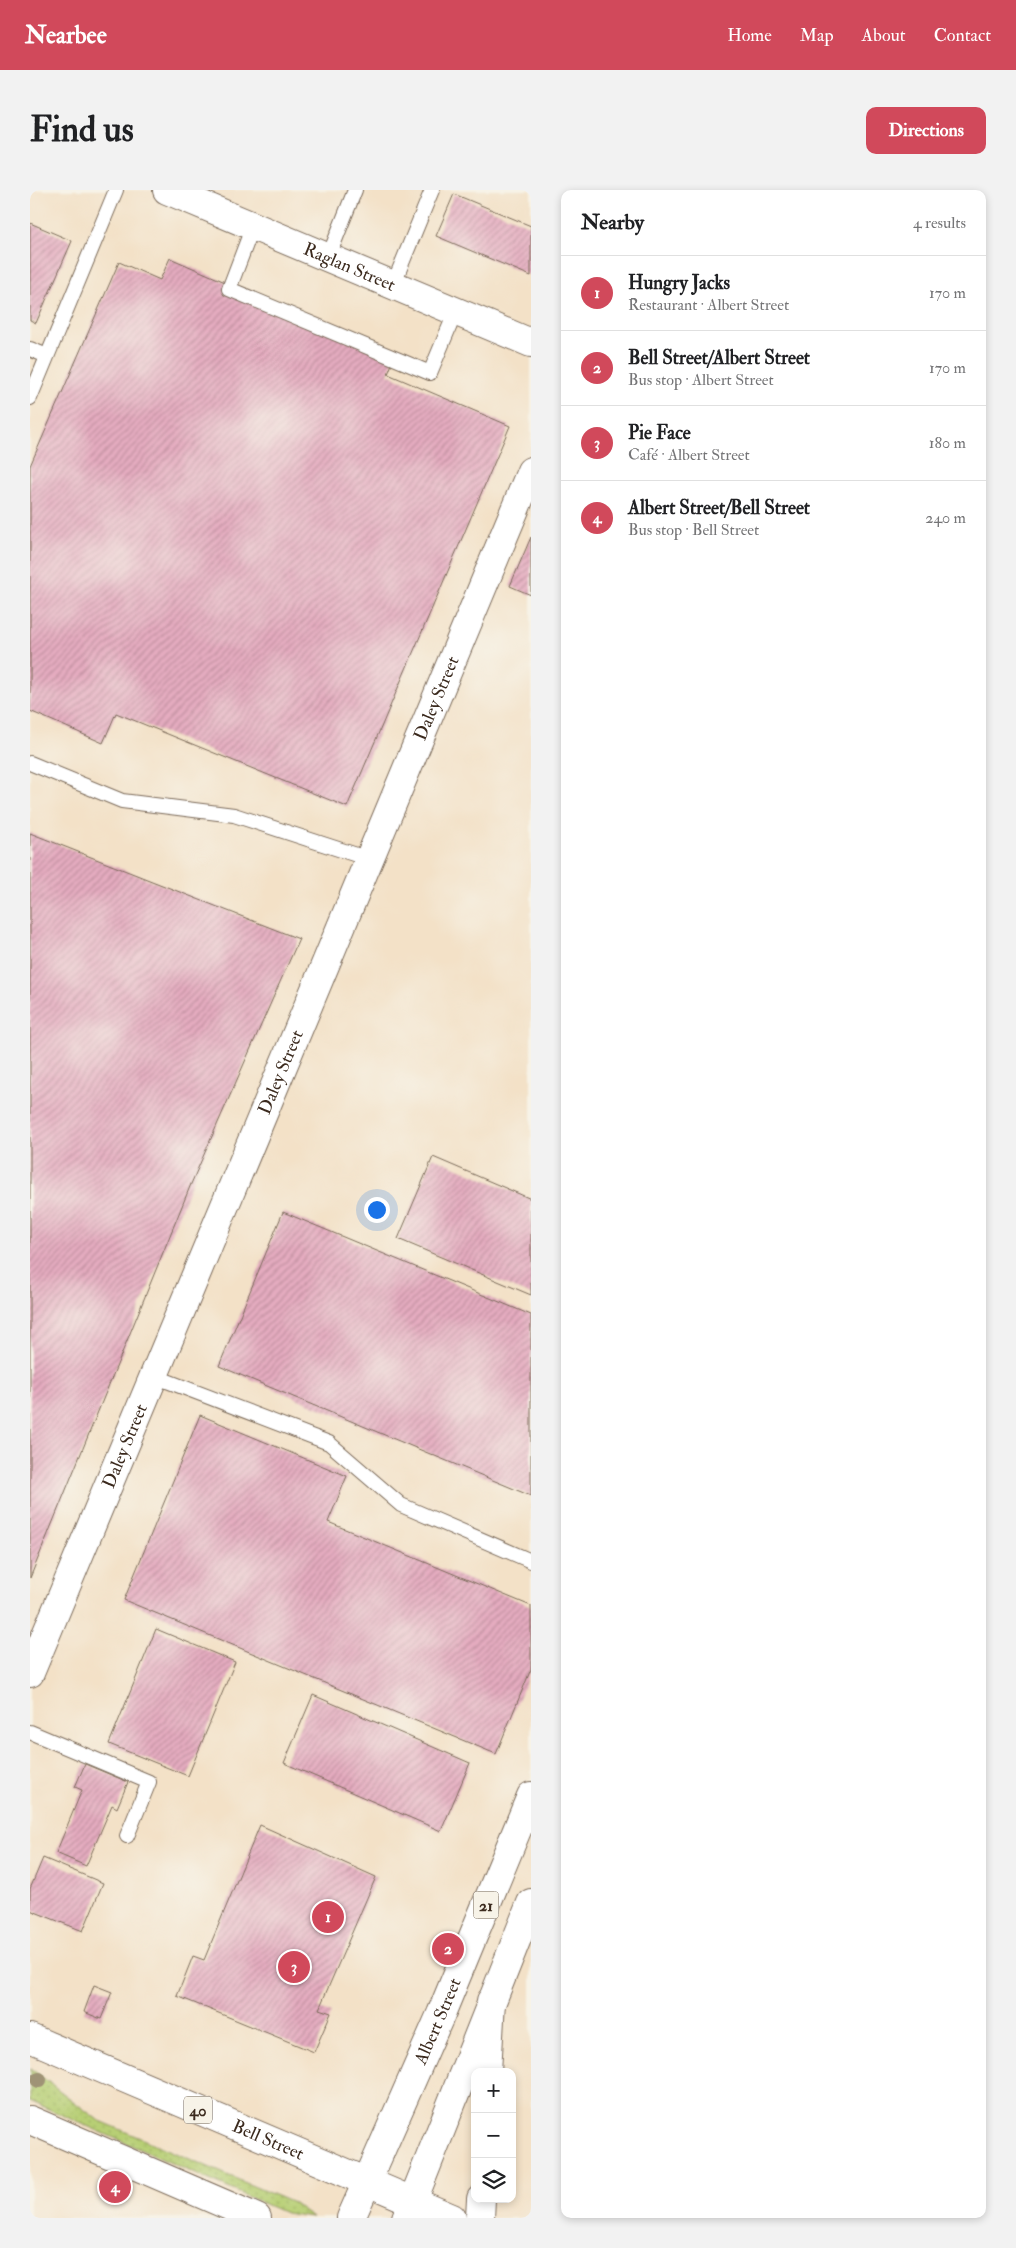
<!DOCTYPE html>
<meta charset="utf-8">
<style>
:root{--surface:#fff;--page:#f2f2f2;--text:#202124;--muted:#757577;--line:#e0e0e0;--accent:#d1495b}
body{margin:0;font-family:"IM FELL Double Pica",serif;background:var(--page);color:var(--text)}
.controls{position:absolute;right:15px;bottom:15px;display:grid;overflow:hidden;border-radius:10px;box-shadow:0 2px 8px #0003}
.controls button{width:45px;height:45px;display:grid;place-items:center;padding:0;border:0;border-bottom:1px solid var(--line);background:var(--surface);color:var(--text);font:25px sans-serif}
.you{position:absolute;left:346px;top:1019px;width:18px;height:18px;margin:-12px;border:4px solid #fff;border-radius:50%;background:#1a73e8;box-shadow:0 0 0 8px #1a73e833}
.badge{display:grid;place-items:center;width:32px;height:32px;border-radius:50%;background:var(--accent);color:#fff;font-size:16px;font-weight:700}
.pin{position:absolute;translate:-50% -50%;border:2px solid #fff;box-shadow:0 1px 5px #0006}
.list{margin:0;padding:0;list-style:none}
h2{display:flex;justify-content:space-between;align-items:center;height:65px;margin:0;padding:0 20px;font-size:21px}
h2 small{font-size:16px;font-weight:400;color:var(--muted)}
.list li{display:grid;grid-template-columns:32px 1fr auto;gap:15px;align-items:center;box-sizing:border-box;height:75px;padding:0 20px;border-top:1px solid var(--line)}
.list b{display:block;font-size:19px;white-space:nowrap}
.list p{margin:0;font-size:16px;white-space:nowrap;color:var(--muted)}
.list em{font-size:16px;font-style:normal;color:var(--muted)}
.icon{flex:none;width:28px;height:28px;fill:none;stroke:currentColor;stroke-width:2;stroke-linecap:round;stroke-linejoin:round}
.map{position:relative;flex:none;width:501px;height:2028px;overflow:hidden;border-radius:10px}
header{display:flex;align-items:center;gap:30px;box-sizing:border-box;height:70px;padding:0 25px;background:var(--accent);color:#fff}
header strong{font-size:24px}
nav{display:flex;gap:28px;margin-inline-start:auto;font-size:18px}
.intro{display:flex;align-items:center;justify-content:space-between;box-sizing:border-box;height:120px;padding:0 30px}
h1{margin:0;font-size:35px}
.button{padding:12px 22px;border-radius:10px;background:var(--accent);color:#fff;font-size:18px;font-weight:700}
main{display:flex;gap:30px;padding:0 30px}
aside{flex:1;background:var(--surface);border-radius:10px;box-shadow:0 2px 8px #0003}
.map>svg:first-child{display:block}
.grass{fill:url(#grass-dots);stroke:#797c49}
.building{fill:url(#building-hatch)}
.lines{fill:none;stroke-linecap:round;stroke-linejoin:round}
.lane-casing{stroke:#7b6a59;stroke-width:16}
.street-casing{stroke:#7b6a59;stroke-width:30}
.secondary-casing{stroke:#7b6a59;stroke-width:30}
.primary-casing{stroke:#7b6a59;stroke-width:30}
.highway-casing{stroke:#7b6a59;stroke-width:30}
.lane{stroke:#fff;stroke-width:14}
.street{stroke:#fff;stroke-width:28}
.secondary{stroke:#fff;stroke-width:28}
.primary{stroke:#fff;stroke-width:28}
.highway{stroke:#fff;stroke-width:28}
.tree{fill:#9f9376}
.labels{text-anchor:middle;stroke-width:4.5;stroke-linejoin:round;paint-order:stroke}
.shield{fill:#f7f3e8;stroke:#73665b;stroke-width:1}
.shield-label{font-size:16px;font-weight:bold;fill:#3b2a1e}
.street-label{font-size:18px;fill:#3b2a1e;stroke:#f7f3e8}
</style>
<header>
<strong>Nearbee</strong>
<nav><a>Home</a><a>Map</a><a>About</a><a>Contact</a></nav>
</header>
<div class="intro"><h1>Find us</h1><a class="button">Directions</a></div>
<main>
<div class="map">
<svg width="501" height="2028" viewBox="0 0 501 2028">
<defs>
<pattern id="grass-dots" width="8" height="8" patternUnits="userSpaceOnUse" patternTransform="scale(1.25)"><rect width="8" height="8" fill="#b7cf74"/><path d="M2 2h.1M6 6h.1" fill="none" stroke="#9eb264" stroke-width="1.8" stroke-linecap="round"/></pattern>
<pattern id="building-hatch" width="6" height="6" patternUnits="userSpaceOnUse" patternTransform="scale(1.25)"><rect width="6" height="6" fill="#e5acc0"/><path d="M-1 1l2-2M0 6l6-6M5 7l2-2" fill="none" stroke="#bb8c9b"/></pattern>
</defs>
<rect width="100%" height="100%" fill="#f7f3e8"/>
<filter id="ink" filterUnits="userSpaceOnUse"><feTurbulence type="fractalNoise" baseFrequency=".02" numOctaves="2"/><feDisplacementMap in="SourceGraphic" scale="10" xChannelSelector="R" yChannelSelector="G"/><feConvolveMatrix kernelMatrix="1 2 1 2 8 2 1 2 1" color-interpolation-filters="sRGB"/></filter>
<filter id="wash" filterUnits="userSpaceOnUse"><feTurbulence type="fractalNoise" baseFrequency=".0096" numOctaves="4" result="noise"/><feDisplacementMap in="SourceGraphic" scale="20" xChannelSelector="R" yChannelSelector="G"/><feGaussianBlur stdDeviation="1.12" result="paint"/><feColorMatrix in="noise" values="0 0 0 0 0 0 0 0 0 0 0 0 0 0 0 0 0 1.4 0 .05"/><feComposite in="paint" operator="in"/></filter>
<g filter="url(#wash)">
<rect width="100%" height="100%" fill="#f3e1c7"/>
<path class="grass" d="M0 1878 68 1930 263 2013 283 2027 255 2023 0 1911Z"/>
<g id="blocks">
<path class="building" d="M424 4 501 36V86L406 46Z
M0 33 42 51 6 133 0 130Z
M140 68 365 166 358 184 480 236 317 617 86 523 73 553 0 521V276L89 72 130 90Z
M501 347V405L480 396Z
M0 643 269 749 161 994 0 1388Z
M403 967 501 1009V1105L368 1049Z
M253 1022 501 1125V1306L189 1176Z
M170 1225 317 1286 298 1332 501 1416V1479L466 1564 94 1410Z
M126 1439 205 1472 158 1586 79 1554Z
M283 1505 440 1573 411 1641 254 1573Z
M55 1574 98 1592 87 1618 82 1615 56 1676 26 1663 52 1600 45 1597Z
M230 1635 346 1687 289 1819 301 1823 284 1862 147 1806 163 1766 174 1770Z
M13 1668 73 1693 53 1741 0 1720V1699Z
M64 1795 82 1802 71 1829 54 1822Z"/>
</g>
</g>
<g filter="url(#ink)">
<use href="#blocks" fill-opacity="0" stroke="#7b6a59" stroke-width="1"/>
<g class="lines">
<g class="lane-casing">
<path id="lane" d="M223 36 199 99 400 183 426 121
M298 68 325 0
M363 95 402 0
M0 159 17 166
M0 208 86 0
M0 573 92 611 204 625 339 669
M124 1186 299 1253 371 1315 501 1371
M0 1542 119 1592 97 1646"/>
</g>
<g class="street-casing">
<g id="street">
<path id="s1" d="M0 1483 501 281"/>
</g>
</g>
<g class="secondary-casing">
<g id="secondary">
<path id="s2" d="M137 0 501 153"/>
</g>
</g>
<g class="primary-casing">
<g id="primary">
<path id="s3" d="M321 2028 411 1824 501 1606"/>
<path d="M376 2028 501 1713"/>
</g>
</g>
<g class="highway-casing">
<g id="highway">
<path id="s4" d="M0 1848 422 2028"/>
<path d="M457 1882 461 1811"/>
<path d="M0 1930 227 2028"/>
<path d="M450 2028 451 2009"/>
</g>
</g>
<use href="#lane" class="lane"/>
<use href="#street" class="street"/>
<use href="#secondary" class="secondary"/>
<use href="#primary" class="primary"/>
<use href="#highway" class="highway"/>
</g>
<circle class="tree" cx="9" cy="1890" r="8"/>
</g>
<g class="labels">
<g class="shield">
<rect x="443.5" y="1701.5" width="25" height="27" rx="4"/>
<rect x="154" y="1906.5" width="28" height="27" rx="4"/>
</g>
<g class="shield-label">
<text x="456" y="1721">21</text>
<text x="168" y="1926">40</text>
</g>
<g class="street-label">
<text dy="6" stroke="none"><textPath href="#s2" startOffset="198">Raglan Street</textPath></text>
<text dy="6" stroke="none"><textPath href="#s1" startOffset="1056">Daley Street</textPath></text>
<text dy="6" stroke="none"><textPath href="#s1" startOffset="651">Daley Street</textPath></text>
<text dy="6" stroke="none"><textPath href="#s1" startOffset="246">Daley Street</textPath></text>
<text dy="6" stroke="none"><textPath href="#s3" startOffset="215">Albert Street</textPath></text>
<text dy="6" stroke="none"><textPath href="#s4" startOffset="259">Bell Street</textPath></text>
</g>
</g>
</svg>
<div class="controls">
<button>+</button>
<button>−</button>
<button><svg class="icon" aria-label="layers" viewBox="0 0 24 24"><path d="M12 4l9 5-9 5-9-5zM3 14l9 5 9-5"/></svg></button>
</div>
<div class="you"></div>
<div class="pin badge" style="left:298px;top:1727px">1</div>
<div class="pin badge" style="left:418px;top:1759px">2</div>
<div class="pin badge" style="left:264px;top:1777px">3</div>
<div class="pin badge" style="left:85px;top:1997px">4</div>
</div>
<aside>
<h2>Nearby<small>4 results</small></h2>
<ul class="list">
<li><span class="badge">1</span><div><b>Hungry Jacks</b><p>Restaurant · Albert Street</p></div><em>170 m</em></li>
<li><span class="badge">2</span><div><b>Bell Street/Albert Street</b><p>Bus stop · Albert Street</p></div><em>170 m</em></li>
<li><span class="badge">3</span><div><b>Pie Face</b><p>Café · Albert Street</p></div><em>180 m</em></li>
<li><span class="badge">4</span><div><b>Albert Street/Bell Street</b><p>Bus stop · Bell Street</p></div><em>240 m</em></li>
</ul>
</aside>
</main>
